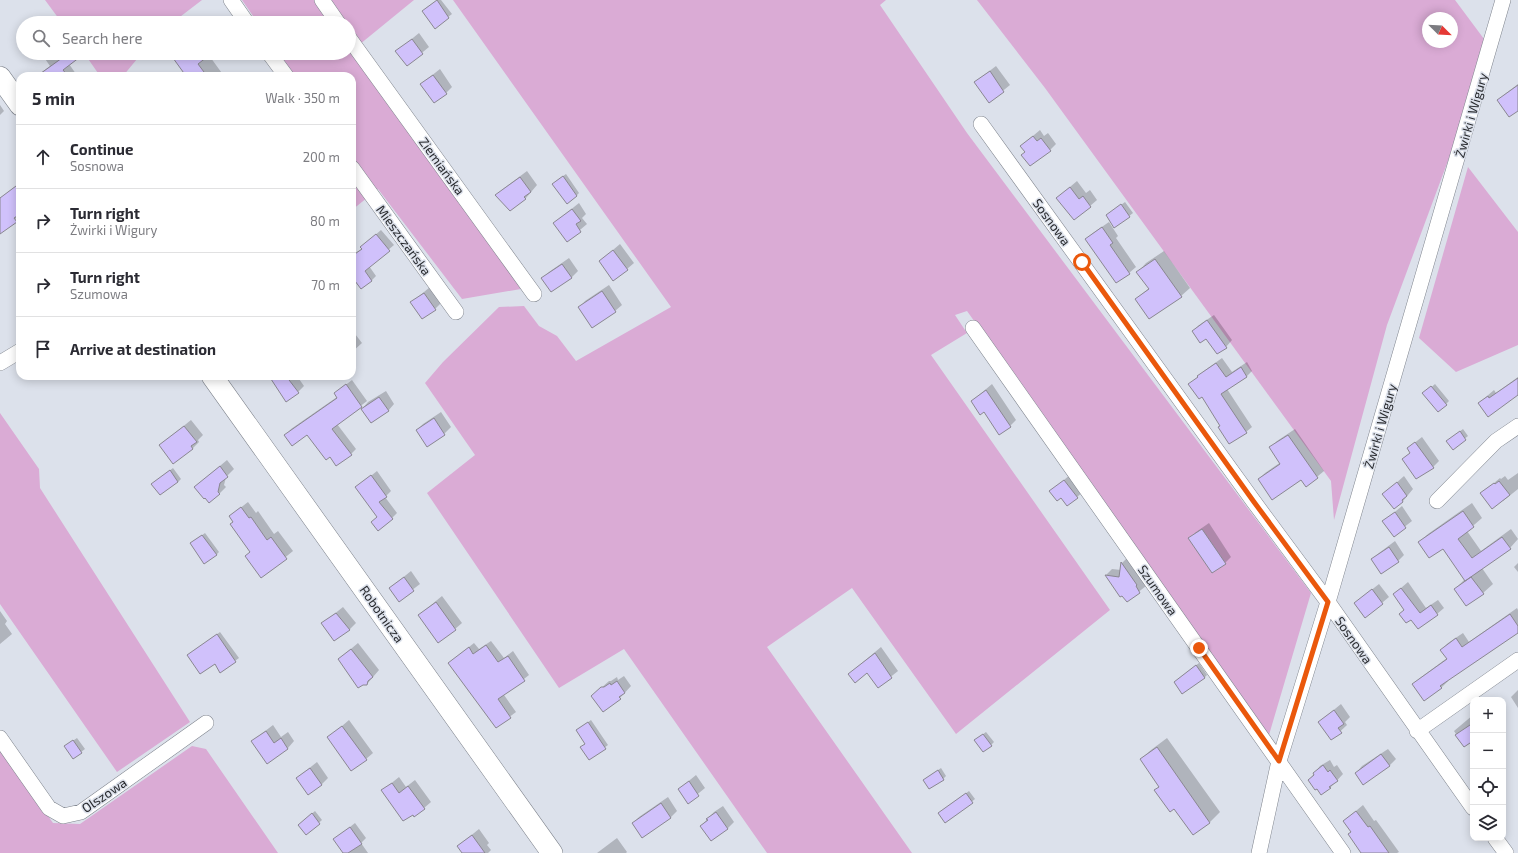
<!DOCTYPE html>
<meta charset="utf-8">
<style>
:root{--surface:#fff;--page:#f2f2f3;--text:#2b2b33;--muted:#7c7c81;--line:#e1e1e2}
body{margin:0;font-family:"Exo 2",sans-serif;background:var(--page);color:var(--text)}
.controls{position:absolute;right:12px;bottom:12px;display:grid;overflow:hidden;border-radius:8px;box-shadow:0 2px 10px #0003}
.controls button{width:36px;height:36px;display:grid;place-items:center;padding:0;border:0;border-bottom:1px solid var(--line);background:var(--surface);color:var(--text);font:20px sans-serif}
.compass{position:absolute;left:1422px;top:12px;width:36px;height:36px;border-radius:50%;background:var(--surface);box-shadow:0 2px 10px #0003;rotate:114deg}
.stop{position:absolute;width:12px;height:12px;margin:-9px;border:3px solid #ea580c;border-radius:50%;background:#fff}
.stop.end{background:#ea580c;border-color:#fff;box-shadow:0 1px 4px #0008}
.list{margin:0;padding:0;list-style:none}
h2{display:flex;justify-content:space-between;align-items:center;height:52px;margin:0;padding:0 16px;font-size:17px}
h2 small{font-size:13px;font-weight:400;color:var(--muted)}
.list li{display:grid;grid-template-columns:26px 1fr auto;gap:12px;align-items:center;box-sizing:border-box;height:64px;padding:0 16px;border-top:1px solid var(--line)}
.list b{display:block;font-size:15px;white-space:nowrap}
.list p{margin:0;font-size:13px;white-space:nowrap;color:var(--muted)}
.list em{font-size:13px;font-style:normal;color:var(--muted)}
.icon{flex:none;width:22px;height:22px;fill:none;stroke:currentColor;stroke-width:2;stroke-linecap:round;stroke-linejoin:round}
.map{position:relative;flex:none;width:1518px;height:853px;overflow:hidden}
.search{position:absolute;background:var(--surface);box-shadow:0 2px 10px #0003;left:16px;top:16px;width:340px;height:44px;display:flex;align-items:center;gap:10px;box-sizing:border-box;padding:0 14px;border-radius:22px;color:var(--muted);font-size:15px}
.panel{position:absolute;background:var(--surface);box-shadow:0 2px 10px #0003;left:16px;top:72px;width:340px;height:308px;border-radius:12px}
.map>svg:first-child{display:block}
.green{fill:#daabd5;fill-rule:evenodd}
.shadow{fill:#0003}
.building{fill:#d0c1fb;stroke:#8a8791}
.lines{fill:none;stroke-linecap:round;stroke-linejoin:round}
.street-casing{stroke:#7f848d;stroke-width:16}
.secondary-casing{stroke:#7f848d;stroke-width:22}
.street{stroke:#fff;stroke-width:15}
.secondary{stroke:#fff;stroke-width:21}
.route{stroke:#ea580c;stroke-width:5}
.labels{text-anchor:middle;stroke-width:3;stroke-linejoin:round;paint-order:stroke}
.street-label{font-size:13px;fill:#282a2e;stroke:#dce1eb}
</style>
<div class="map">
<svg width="1518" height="853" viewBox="0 0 1518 853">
<rect width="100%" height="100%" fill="#dce1eb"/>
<path class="green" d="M45 0H202L172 23H62Z
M242 0H414L354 49 521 289 462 299 378 189 352 210V76H295L279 53H349V23H258Z
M453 0H886L880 5 967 133 1311 593 1269 735 967 311 955 315 967 333 931 355 1110 610 956 734 852 588 767 647 912 853H767L624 649 559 688 427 493 475 455 425 383 443 362 499 307 524 306 539 326 557 336 576 361 671 307Z
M977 0H1455L1484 39 1452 150 1387 325 1334 520 1331 481 1045 88ZM1428 18H1452V42H1428Z
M84 53H142L123 76H100Z
M1468 167 1518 232V345L1456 372 1419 338Z
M0 413 39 469 40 488 190 722 117 772 0 604Z
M192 746 206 749 278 853H0V748L53 823 80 824Z"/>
<path class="shadow" d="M437 0H441L452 14 435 27 426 8Z
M41 17 46 19 49 17 54 23H34Z
M419 33 429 47 407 65 397 51Z
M41 53H83L69 64 76 74 74 76H37L50 66Z
M180 53H209L208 54 224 76H188L175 58Z
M996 66 1010 85 989 102 975 82Z
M440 69 452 87 446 93 421 84Z
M1518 84V110L1498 100 1505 94Z
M0 105 4 111 0 115Z
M1040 130 1044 136 1048 133 1056 144 1050 150 1026 152 1021 146Z
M20 169V176L17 172Z
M527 171 537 185 526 198 510 210 497 195 503 189Z
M566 174 579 193 576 196 556 181Z
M1077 181 1086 193 1090 190 1097 200 1090 206 1057 198Z
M20 183V218L17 221 12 214 0 233V198Z
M1125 202 1133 213 1115 227 1110 213Z
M579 203 586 214 582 218 587 224 567 241 554 223Z
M1109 222 1118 236 1116 238 1136 267 1129 273 1086 239 1093 233Z
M381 230 394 245 369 266 376 276 371 281 352 275V255L363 248 366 243Z
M620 244 634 263 627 269 600 261Z
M1164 251 1190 288 1181 296 1136 299 1149 288 1138 272 1146 263Z
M569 258 578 271 572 277 551 291 543 278 549 272Z
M609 285 622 305 615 311 592 327 579 308 585 301Z
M430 287 441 303 435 309 412 302Z
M1214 315 1232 340 1226 347 1193 331 1199 325Z
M352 330 362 343 352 352Z
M1222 358 1232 372 1247 362 1252 371 1247 376 1227 389 1252 427 1246 432 1221 425 1202 396 1190 384 1204 371Z
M275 376H297L304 386 298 392Z
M1518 377V394L1479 403 1494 390 1496 393Z
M352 380 367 401 337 424 356 449 351 454 330 456 308 434 286 435 291 429 337 397 335 393Z
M992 384 1016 420 1010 426 984 411 972 401Z
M1435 384 1449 401 1446 404 1427 391Z
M386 391 394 404 388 411 362 409 368 402Z
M441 412 451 427 444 434 427 446 417 430 423 424Z
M191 420 203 435 198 440 199 442 193 448 173 462 160 445Z
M1295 429 1324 471 1306 486 1301 479H1259L1265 473 1281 462 1270 448 1277 441Z
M1463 429 1468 436 1453 448 1451 438Z
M1422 437 1439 461 1433 467 1403 459 1411 452 1408 448Z
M227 460 234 469 226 477 224 485 226 487 219 494 195 487Z
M173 468 181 479 178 482 156 481Z
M377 471 391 491 385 497 397 513 392 518 378 516 357 487Z
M1518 473V489L1503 501 1482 493 1500 478 1501 479 1505 476 1508 480Z
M1071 474 1084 491 1077 497 1061 496 1051 491Z
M1404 476 1413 489 1403 501 1394 508 1384 494Z
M248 502 256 513 258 511 274 534 278 531 293 551 261 577 251 552 230 516Z
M1472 503 1482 518 1467 531 1481 551 1511 529 1518 539 1510 548 1482 568 1493 584 1483 593 1455 589 1465 579 1443 548 1419 542 1428 534Z
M1402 506 1412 521 1394 535 1384 521Z
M1209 523 1231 557 1225 563 1190 538 1196 532Z
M205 533 219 552 216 555 194 541Z
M1395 541 1404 555 1398 561 1372 559 1379 553Z
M1128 557 1146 586 1127 601 1106 575 1112 569 1121 570 1122 563Z
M1518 563V572L1514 567Z
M411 571 420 584 399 600 390 588Z
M1408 582 1426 608 1438 600 1444 608 1437 614 1418 628 1394 594Z
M1379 584 1389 597 1365 617 1355 603Z
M442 596 462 623 455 629 419 615Z
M343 607 356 623 350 629 334 640 323 623Z
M1517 608 1518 610V631L1447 680 1448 681 1441 688 1414 684 1420 678 1447 658 1441 650 1448 643 1463 633 1469 642Z
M0 611 7 621 5 624 12 634 0 644Z
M220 632 239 658 221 671 215 663 188 655Z
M491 641 504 658 513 651 529 675 504 695 516 712 496 727 449 663 474 643 479 649Z
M358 643 379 670 367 684 339 659Z
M881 647 898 671 878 687 867 672 856 668Z
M1199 663 1207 675 1205 677 1178 679Z
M624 676 631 686 620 698 599 690 609 681H611L617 677 618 680Z
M1518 690V708L1511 697Z
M1341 704 1350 717 1345 722 1347 725 1332 739 1319 722Z
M1473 715V739L1464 746 1454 731Z
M349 720 373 753 366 759 328 738Z
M591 720 608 745 589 759 581 747 586 743 577 730Z
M273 725 281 737 288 732 294 741 288 748 267 762 252 741Z
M986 732 994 742 991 745 979 737Z
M77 738 85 749 73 758 68 744Z
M1167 738 1220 812 1210 822 1193 833 1175 808 1156 790 1159 786 1141 759 1151 750Z
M1388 749 1396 759 1389 766 1356 773 1362 766Z
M1330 760 1334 767 1337 765 1343 774 1330 788 1321 794 1309 780 1320 766Z
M317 762 328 778 321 785 297 778Z
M941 768 946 776 943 779 928 777Z
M696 775 705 788 688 802 679 789Z
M399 777 406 787 415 780 431 802 424 808 383 790Z
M969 791 975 799 946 822 942 811Z
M668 797 677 811 671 817 642 837 633 823 639 817Z
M1363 805 1374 821 1376 820 1399 852 1397 853H1363L1352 832 1344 821Z
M723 806 734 822 728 828 711 840 701 826 714 812Z
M315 811 322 820 306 834 302 822Z
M355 823 366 838 361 843 368 853H345L335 839Z
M479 829 489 843 487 845 491 850 488 853H463L458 846Z
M617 838 627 852 626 853H597Z"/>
<path class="building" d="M437 0 449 18 435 29 422 11Z
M412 39 423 54 407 66 395 51Z
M69 53H78L80 57 63 70 68 76H37Z
M181 53H212L198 64 207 76H186L173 58Z
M990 71 1004 92 989 103 974 82Z
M433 75 447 94 434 103 420 84Z
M1518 85V111L1509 117 1497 100Z
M1033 136 1037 141 1041 138 1051 151 1030 166 1021 155 1025 152 1020 146Z
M563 176 577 196 567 204 552 184Z
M520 177 531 192 524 197 526 199 510 211 495 195Z
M20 183V214L14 218 17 222 0 234V198Z
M1070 187 1079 199 1083 196 1091 207 1074 220 1056 198Z
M1121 204 1130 217 1114 228 1106 215Z
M572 209 581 221 576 224 581 232 567 242 553 223Z
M1102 227 1113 243 1110 245 1130 274 1116 283 1085 239Z
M376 234 390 251 365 271 372 281 361 289 352 277V256L362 249 360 247Z
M613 250 628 270 613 281 599 261Z
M1155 259 1182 297 1149 319 1135 299 1149 289 1136 272Z
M562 264 572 278 551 292 541 278Z
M602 291 616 312 592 328 578 307Z
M424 293 436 310 422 319 410 302Z
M1207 320 1227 348 1217 354 1206 339 1200 343 1192 331Z
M1216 363 1226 377 1241 367 1247 377 1221 394 1247 433 1229 444 1218 427 1220 426 1202 397 1199 399 1188 384 1198 377 1197 376Z
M269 376H286L299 393 286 402Z
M1518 378V395L1488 417 1478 403 1488 396 1489 398Z
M346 384 362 407 332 429 352 455 336 466 330 457 326 460 307 435 292 446 284 435 337 398 334 393Z
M1431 386 1447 405 1438 412 1422 393Z
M986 390 1011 427 999 435 984 412 980 415 971 401Z
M379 397 389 411 371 423 361 409Z
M434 418 445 435 427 447 416 430Z
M184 426 197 442 191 446 193 449 173 464 159 445Z
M1460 431 1466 440 1453 450 1446 441Z
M1288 435 1318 478 1306 487 1301 480 1272 500 1258 479 1280 464 1269 447Z
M1415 442 1434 468 1416 479 1402 459 1410 453 1407 448Z
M220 466 228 477 220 483 218 492 220 494 209 503 205 498 204 499 194 487Z
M170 470 178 482 160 495 151 484Z
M371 475 387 497 379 502 393 519 378 531 371 522 377 517 355 487Z
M1064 480 1078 498 1067 506 1061 498 1057 501 1049 491Z
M1499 481 1510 495 1492 509 1480 493 1494 483 1495 484Z
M1397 482 1407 496 1402 500 1403 502 1394 509 1382 494Z
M241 507 249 518 251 517 267 540 271 537 287 559 261 578 245 556 250 552 230 524 233 522 229 516Z
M1463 511 1474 527 1458 539 1472 558 1502 537 1511 549 1465 581 1443 549 1429 558 1418 542Z
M1395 512 1406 528 1394 537 1382 521Z
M1202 529 1226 564 1212 573 1188 538Z
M202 535 217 555 204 564 190 543Z
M1389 547 1399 562 1381 574 1371 559Z
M1121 562 1137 585 1136 586 1140 593 1127 602 1122 596 1120 597 1105 575 1119 577Z
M404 577 414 591 399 602 389 588Z
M1471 577 1484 594 1466 606 1454 589Z
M1401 588 1420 613 1431 605 1438 615 1418 629 1411 620 1406 623 1399 614 1404 610 1393 594Z
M1372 589 1383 604 1365 618 1354 603Z
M436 602 456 630 438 643 418 615Z
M336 613 350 630 334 641 321 623Z
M1510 614 1518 626V633L1440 686 1442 688 1424 701 1412 684 1447 659 1440 650 1456 638 1462 647Z
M217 634 236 662 220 673 215 664 200 674 187 655Z
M486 645 498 662 508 656 525 681 498 699 511 718 496 728 448 663 469 647 473 654Z
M351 649 373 677 368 681 367 685H363L358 688 338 659Z
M875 653 892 678 878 688 867 673 855 683 848 674Z
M1196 665 1205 678 1182 694 1174 682Z
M617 681 625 693 619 697 621 699 603 712 591 696 601 687H604L610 683 611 685Z
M1334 710 1344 724 1338 728 1342 733 1331 740 1318 722Z
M588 722 606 749 589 760 580 747 585 744 576 730Z
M1473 723V741L1464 747 1455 735Z
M342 726 367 760 351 771 327 737Z
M266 731 274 743 281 738 288 749 267 764 251 741Z
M983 734 992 746 983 752 974 740Z
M73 740 82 753 73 759 64 746Z
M1157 747 1210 823 1193 835 1174 809 1170 812 1154 790 1159 787 1140 759Z
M1381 754 1390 766 1363 785 1355 773Z
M1323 765 1328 772 1330 770 1338 781 1329 787 1331 788 1321 795 1317 789 1315 790 1308 780 1314 775 1313 773Z
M310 768 322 785 308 795 296 778Z
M938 770 944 780 929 789 923 780Z
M689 781 699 796 688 804 678 789Z
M392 783 399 793 408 786 425 809 414 817 413 815 403 821 381 790Z
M966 793 973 803 945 823 938 813Z
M661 803 671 818 642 838 632 823Z
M1356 811 1368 827 1370 826 1389 853H1361L1348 834 1351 832 1343 821Z
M716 812 728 829 711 841 700 826 708 820 706 819Z
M312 813 320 824 306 835 298 825Z
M350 827 362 844 348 853H343L333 839Z
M472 835 485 853H462L457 846Z"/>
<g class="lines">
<g class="street-casing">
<path id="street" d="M231 0 247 23
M322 0 338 23
M349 38 534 294
M269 53 286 76
M981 124 1254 502 1328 602 1473 808
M352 168 456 312
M973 328 1343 853
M0 363 20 351
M1437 501 1496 441 1518 426
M1417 731 1518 660
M0 738 49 808 63 816 81 812 206 723
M1495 838 1506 853
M1259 853 1279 761 1328 602 1503 0"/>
</g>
<g class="secondary-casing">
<path id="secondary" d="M0 77 20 105
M212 376 552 853"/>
</g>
<use href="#street" class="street"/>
<use href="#secondary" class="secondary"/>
</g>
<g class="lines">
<path class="route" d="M1082 262 1254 502 1328 602 1279 761 1199 648"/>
</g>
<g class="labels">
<g class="street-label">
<text transform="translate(1471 115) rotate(-74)" y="5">Żwirki i Wigury</text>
<text transform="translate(442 166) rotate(54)" y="5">Ziemiańska</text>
<text transform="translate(1052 222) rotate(54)" y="5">Sosnowa</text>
<text transform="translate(404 240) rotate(54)" y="5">Mieszczańska</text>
<text transform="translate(1380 426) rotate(-74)" y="5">Żwirki i Wigury</text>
<text transform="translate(1158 590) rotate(55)" y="5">Szumowa</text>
<text transform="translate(382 614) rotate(55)" y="5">Robotnicza</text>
<text transform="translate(1354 640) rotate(55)" y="5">Sosnowa</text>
<text transform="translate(104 795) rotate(-34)" y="5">Olszowa</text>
</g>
</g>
</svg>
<div class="controls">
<button>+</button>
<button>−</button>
<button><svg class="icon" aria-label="locate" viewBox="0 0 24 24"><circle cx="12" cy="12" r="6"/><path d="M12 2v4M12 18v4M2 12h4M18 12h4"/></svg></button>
<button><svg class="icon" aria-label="layers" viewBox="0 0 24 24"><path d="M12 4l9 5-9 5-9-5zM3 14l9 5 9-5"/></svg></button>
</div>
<svg class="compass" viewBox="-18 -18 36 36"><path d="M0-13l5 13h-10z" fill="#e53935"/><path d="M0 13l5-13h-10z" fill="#7c7c81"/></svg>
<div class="stop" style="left:1082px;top:262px"></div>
<div class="stop end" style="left:1199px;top:648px"></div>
<div class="search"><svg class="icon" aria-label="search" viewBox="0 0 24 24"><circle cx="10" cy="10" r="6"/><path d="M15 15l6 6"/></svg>Search here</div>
<section class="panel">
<h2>5 min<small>Walk · 350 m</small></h2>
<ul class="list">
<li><svg class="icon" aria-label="ahead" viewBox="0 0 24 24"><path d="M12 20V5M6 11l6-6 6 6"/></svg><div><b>Continue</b><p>Sosnowa</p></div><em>200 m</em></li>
<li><svg class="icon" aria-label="right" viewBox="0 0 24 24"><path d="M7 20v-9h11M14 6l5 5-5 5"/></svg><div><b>Turn right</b><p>Żwirki i Wigury</p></div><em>80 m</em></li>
<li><svg class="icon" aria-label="right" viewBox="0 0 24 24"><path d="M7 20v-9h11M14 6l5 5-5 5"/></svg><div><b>Turn right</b><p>Szumowa</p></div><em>70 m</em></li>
<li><svg class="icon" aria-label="arrive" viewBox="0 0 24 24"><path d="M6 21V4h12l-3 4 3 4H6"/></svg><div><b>Arrive at destination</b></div></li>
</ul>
</section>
</div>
